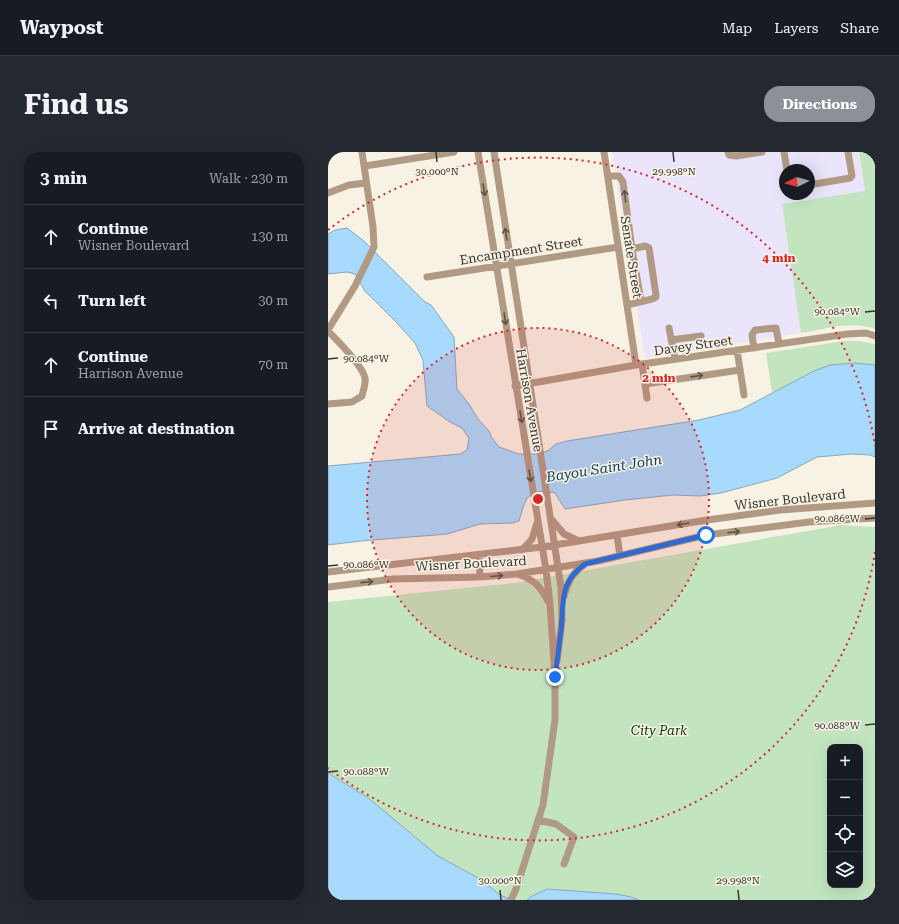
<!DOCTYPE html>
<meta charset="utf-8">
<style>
:root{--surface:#171b24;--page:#242831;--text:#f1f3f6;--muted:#9ea1a6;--line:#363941;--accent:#8c9099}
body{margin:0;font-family:"Roboto Serif",serif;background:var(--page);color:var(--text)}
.controls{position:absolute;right:12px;bottom:12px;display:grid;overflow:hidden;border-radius:8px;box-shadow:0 4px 16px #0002}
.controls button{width:36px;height:36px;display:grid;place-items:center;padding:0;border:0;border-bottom:1px solid var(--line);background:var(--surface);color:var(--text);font:20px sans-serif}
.compass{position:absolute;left:451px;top:12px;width:36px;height:36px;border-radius:50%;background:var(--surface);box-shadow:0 4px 16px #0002;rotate:265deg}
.stop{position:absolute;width:12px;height:12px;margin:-9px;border:3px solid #1a73e8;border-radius:50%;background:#fff}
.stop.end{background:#1a73e8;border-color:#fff;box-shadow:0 1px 4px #0008}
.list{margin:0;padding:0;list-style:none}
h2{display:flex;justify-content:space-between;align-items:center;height:52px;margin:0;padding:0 16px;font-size:17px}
h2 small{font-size:13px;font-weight:400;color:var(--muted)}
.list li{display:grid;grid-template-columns:26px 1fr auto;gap:12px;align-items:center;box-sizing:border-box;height:64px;padding:0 16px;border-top:1px solid var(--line)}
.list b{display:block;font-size:15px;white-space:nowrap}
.list p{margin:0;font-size:13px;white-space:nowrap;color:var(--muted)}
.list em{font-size:13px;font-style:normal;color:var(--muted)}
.icon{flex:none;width:22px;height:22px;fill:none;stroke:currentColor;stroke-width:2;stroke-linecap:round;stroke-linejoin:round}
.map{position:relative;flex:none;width:547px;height:748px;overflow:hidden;border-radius:16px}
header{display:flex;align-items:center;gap:24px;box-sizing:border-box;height:56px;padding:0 20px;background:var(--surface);border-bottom:1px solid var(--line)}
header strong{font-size:19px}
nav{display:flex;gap:22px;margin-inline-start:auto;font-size:14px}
.intro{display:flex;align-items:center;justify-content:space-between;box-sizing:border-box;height:96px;padding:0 24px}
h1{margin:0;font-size:28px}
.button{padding:10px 18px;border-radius:16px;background:var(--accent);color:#fff;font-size:14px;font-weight:700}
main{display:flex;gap:24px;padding:0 24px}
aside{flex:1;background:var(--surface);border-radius:16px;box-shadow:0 4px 16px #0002}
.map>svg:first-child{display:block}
.education{fill:#eae5fb;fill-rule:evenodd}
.green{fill:#c2e5c0;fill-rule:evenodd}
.water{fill:#a8dafe;stroke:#86a8c0}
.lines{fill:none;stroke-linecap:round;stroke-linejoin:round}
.minor{stroke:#b19a84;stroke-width:7}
.oneway{stroke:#5c5348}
.route{stroke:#1a73e8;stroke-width:5}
.ticks{fill:none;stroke:#37352f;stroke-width:1.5}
.ring{fill:none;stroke:#d62828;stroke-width:2;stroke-dasharray:2 4}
.labels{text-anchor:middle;stroke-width:3;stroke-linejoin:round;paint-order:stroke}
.street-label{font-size:13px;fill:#37352f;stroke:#f8f2e4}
.park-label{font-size:13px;font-style:italic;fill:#033905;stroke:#f8f2e4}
.water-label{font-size:14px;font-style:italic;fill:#073b58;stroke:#f8f2e4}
.ticks-label{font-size:10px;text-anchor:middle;fill:#37352f;stroke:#f8f2e4;stroke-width:3;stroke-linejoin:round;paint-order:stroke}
.centre{fill:#d62828;stroke:#f8f2e4;stroke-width:2}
.ring-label{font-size:12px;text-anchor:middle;font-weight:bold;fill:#d62828;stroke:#f8f2e4;stroke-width:3;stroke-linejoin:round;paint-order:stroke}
</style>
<header>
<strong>Waypost</strong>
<nav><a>Map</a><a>Layers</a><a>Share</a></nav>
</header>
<div class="intro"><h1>Find us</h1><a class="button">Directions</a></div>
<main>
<aside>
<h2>3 min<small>Walk · 230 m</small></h2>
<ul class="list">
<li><svg class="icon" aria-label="ahead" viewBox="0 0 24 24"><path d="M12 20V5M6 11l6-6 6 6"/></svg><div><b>Continue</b><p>Wisner Boulevard</p></div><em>130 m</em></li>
<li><svg class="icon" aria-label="left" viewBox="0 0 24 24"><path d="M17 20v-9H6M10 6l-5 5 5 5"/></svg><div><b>Turn left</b></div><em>30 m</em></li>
<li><svg class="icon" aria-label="ahead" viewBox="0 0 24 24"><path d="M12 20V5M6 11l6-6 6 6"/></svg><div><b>Continue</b><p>Harrison Avenue</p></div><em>70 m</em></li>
<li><svg class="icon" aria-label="arrive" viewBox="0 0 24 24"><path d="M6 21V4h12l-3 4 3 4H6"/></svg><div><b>Arrive at destination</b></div></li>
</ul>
</aside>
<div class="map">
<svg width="547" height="748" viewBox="0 0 547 748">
<rect width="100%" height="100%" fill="#f8f2e4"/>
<path class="education" d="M284 0H530L537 39 454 52 473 181 317 206ZM457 18H481V42H457Z"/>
<path class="green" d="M531 0H547V177C523 168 497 177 473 181L454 52 537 39Z
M516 189H531L547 192V213L526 211 502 213 486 219 454 237 444 240 438 201Z
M513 373 547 375V748H0V450L186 431ZM502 595H532V733H502Z"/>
<path class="water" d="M19 76 36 89 97 150 103 153 126 185 129 237 141 252 150 267 161 279 164 286 171 295 191 302H212L221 298 228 292 239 289 371 268 412 258 486 219 502 213 526 211 547 213V305L542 303 524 302 489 305 449 326 393 341 372 344 345 343 297 348 237 357 227 341C199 335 198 346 191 369L185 371 152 372 119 382 33 389 0 393V314L132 302 139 298 141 286 134 276 122 270 99 254 95 208 87 191 69 171 37 139 27 122 19 120 0 122V82L7 78Z
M0 621 39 645 110 704 152 727 172 743 184 748H0Z
M219 737 288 742 303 745 311 748H199L202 745Z"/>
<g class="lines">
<path class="minor" d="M150 0 218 418 222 452 227 525V568L215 653 188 737 183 748
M166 0 233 435 234 468 229 509
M276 0 308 213
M400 0 401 3 408 4 434 0
M456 0 459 18
M37 14 126 0
M280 24H291L295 30 304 97 313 149
M481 33 522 26 524 24 520 0
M0 41 21 33 38 31
M99 125 290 95
M299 153 324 147 328 145V143L321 96 317 94 304 97
M341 176 347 207
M0 178 27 134 46 95 45 75 34 0
M0 179C10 189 34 213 37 226 38 232 35 239 34 244L24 250 0 252
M343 188 373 184
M426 196 424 183 427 178 448 176 451 192
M409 198 416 243
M314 212 319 246
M317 232 412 218
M187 234 308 213 519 182 538 181 547 184
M224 368 236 382 251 389
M289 383 292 404
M194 398 204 387 209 371
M151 403 152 425
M0 420 214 395 379 368 452 358 547 351
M192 423C207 428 213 436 220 449
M0 435 65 427 152 425 189 422 270 409 378 383 481 370 547 366
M236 444C240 430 244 421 256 413
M210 668 228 672 246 685 236 712"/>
</g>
<defs><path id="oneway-shaft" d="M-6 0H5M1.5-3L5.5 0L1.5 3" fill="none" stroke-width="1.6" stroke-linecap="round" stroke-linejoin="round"/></defs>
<g class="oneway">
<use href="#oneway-shaft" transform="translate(156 38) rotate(80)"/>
<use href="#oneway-shaft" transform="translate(297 44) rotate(-97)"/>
<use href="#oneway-shaft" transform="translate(178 82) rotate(-99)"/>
<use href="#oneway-shaft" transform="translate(177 167) rotate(82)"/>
<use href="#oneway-shaft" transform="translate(369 224) rotate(-8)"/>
<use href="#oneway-shaft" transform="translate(193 265) rotate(80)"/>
<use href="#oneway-shaft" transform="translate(202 324) rotate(81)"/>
<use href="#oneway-shaft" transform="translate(355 372) rotate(170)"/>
<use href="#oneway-shaft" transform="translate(406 380) rotate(-7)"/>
<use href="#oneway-shaft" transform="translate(169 424) rotate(-5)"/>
<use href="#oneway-shaft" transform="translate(39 430) rotate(-6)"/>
</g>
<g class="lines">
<path class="route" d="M227 525C229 510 231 494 233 479 236 449 231 431 257 412L378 383"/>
</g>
<path class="ticks" d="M108 0 109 10M345 0 346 10M537 160 547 159M0 207 10 206M537 367 547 366M0 414 10 413M537 573 547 572M0 620 10 619M172 738 173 748M410 738 411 748"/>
<circle cx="210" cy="347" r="171" fill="#d62828" fill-opacity=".12"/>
<g class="ring">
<circle cx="210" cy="347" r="171"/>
<path d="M547 400A341 341 0 0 1 0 616M0 78A341 341 0 0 1 547 294"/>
</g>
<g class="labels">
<g class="street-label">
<text transform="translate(193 98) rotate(-9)" y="5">Encampment Street</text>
<text transform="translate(304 105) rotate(81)" y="5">Senate Street</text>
<text transform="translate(365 193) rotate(-8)" y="5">Davey Street</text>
<text transform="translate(202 248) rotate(80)" y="5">Harrison Avenue</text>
<text transform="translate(462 347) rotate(-6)" y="5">Wisner Boulevard</text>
<text transform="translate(143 411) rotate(-3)" y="5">Wisner Boulevard</text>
</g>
<g class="park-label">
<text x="331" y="583">City Park</text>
</g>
<g class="water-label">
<text transform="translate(276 316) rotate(-9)" y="5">Bayou Saint John</text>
</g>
</g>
<g class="ticks-label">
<text x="109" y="23">30.000°N</text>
<text x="346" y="23">29.998°N</text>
<text x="509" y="163">90.084°W</text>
<text x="38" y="210">90.084°W</text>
<text x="509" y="370">90.086°W</text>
<text x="38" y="416">90.086°W</text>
<text x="509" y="577">90.088°W</text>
<text x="38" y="623">90.088°W</text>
<text x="172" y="732">30.000°N</text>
<text x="410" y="732">29.998°N</text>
</g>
<circle cx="210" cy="347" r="6" class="centre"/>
<g class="ring-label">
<text x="451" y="110">4 min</text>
<text x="331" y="230">2 min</text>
</g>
</svg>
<div class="controls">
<button>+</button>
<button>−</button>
<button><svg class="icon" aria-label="locate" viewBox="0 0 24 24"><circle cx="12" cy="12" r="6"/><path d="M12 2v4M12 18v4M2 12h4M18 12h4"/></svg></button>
<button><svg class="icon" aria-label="layers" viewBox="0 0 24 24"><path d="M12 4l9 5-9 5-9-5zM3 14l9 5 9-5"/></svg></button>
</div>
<svg class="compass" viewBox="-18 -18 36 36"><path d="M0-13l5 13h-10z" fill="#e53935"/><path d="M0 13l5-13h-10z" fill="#9ea1a6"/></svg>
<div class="stop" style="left:378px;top:383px"></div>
<div class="stop end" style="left:227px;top:525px"></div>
</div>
</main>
